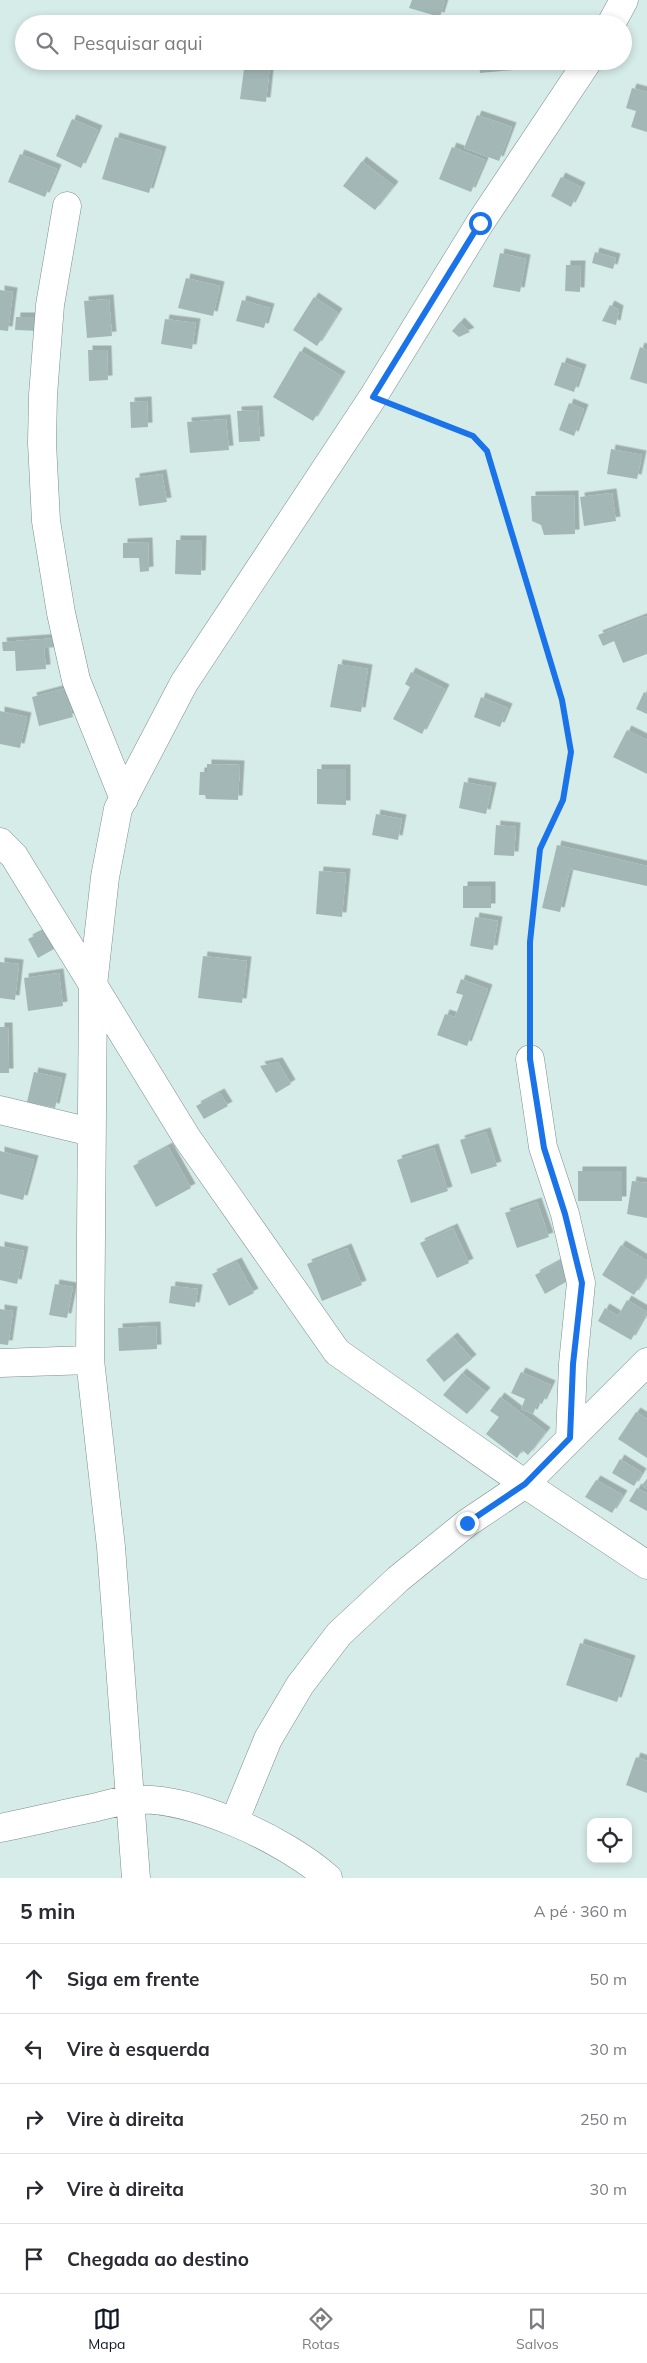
<!DOCTYPE html>
<html lang="pt">
<meta charset="utf-8">
<style>
:root{--surface:#fff;--page:#f2f2f3;--text:#2b2b33;--muted:#7c7c81;--line:#e1e1e2;--accent:#111827}
body{margin:0;font-family:Mulish,sans-serif;background:var(--page);color:var(--text)}
.controls{position:absolute;right:15px;bottom:15px;display:grid;overflow:hidden;border-radius:10px;box-shadow:0 2px 8px #0003}
.controls button{width:45px;height:45px;display:grid;place-items:center;padding:0;border:0;border-bottom:1px solid var(--line);background:var(--surface);color:var(--text);font:25px sans-serif}
.stop{position:absolute;width:15px;height:15px;margin:-11px;border:4px solid #1a73e8;border-radius:50%;background:#fff}
.stop.end{background:#1a73e8;border-color:#fff;box-shadow:0 1px 5px #0008}
.list{margin:0;padding:0;list-style:none}
h2{display:flex;justify-content:space-between;align-items:center;height:65px;margin:0;padding:0 20px;font-size:21px}
h2 small{font-size:16px;font-weight:400;color:var(--muted)}
.list li{display:grid;grid-template-columns:32px 1fr auto;gap:15px;align-items:center;box-sizing:border-box;height:70px;padding:0 20px;border-top:1px solid var(--line)}
.list b{display:block;font-size:19px;white-space:nowrap}
.list em{font-size:16px;font-style:normal;color:var(--muted)}
.icon{flex:none;width:28px;height:28px;fill:none;stroke:currentColor;stroke-width:2;stroke-linecap:round;stroke-linejoin:round}
.map{position:relative;flex:none;width:647px;height:1878px;overflow:hidden}
.search{position:absolute;background:var(--surface);box-shadow:0 2px 8px #0003;left:15px;right:15px;top:15px;height:55px;display:flex;align-items:center;gap:12px;box-sizing:border-box;padding:0 18px;border-radius:28px;color:var(--muted);font-size:19px}
.sheet{height:415px;background:var(--surface)}
nav{display:flex;justify-content:space-around;align-items:center;box-sizing:border-box;height:70px;border-top:1px solid var(--line);background:var(--surface);font-size:14px;color:var(--muted)}
nav a{display:grid;justify-items:center;gap:2px}
nav .on{color:var(--accent)}
.map>svg:first-child{display:block}
.building{fill:#a3b8b6;filter:url(#shadow)}
.lines{fill:none;stroke-linecap:round;stroke-linejoin:round}
.minor-casing{stroke:#7b8f8d;stroke-width:29}
.path{stroke:#808f8d;stroke-width:3;stroke-dasharray:5 2.5;stroke-linecap:butt}
.minor{stroke:#fff;stroke-width:28}
.route{stroke:#1a73e8;stroke-width:6}
</style>
<div class="map">
<svg width="647" height="1878" viewBox="0 0 647 1878">
<defs>
<filter id="shadow"><feDropShadow dx="4.5" dy="-4.5" stdDeviation="0" flood-color="#0004"/></filter>
</defs>
<rect width="100%" height="100%" fill="#d6ece9"/>
<path class="building" d="M412 0H445L440 17 409 8Z
M171 61H203V63H171Z
M479 61H513L514 70 480 73Z
M245 62 270 65 266 102 240 99Z
M632 88 647 92V132L631 127 636 111 626 108Z
M477 115 512 127 499 161 464 148Z
M72 119 98 130 81 168 56 156Z
M115 137 162 151 149 193 102 179Z
M452 147 485 160 471 192 439 179Z
M20 154 57 169 45 197 8 182Z
M362 161 394 186 375 210 343 186Z
M561 177 581 187 571 207 551 196Z
M595 252 616 258 613 269 592 263Z
M500 253 526 259 520 292 493 287Z
M566 265H581L580 292 565 291Z
M186 278 220 286 213 316 178 308Z
M0 290 13 292 8 331 0 330Z
M314 297 338 313 317 346 293 330Z
M109 299 112 336 87 338 84 301Z
M242 300 270 308 264 328 236 321Z
M610 305 619 310 616 325 602 321Z
M16 317H42L41 331 15 330Z
M165 319 196 323 192 349 161 344Z
M460 322 470 332 459 337 452 331Z
M640 347 647 350V384L630 379Z
M88 350H107L108 380 89 381Z
M300 351 341 376 313 421 273 397Z
M562 362 582 369 574 392 554 385Z
M147 401 148 427 131 428 130 402Z
M569 403 584 409 574 436 559 430Z
M258 410 260 441 239 442 237 411Z
M226 419 229 450 190 453 187 422Z
M611 449 642 455 637 479 607 474Z
M162 474 167 502 139 506 135 478Z
M612 493 616 521 584 526 580 497Z
M574 495 575 534 544 535 541 525 532 521 531 496Z
M176 540H202L201 575 175 574Z
M148 542 149 571 140 572 139 558H123V543Z
M647 616V654L623 663 614 641 603 646 598 635Z
M57 638V647L44 648 46 669 16 671 15 651H3L2 642Z
M338 664 368 669 361 712 330 707Z
M411 672 445 689 422 734 393 719 410 687 405 684Z
M66 688 73 717 39 726 32 697Z
M644 692 647 694V714L636 709Z
M481 697 508 708 500 727 474 717Z
M0 711 27 717 20 748 0 744Z
M627 730 647 740V774L613 757Z
M207 764 240 765 238 800 206 799 205 795H199L200 772H207Z
M317 769H346V805L317 804Z
M464 782 492 787 486 814 459 808Z
M376 814 402 819 398 840 372 835Z
M496 825 516 827 514 856 494 855Z
M557 845 647 866V886L570 869 560 912 542 908Z
M319 871 346 873 342 917 316 914Z
M463 886H491V908H463Z
M475 917 498 921 493 950 470 946Z
M44 931 54 949 38 958 28 939Z
M203 956 247 961 242 1003 198 998Z
M0 962 19 964 15 1000 0 998Z
M59 973 63 1006 28 1011 24 978Z
M461 979 488 989 467 1046 437 1035 445 1014 455 1017 463 995 456 993Z
M0 1027H8L9 1073H0Z
M278 1062 291 1084 276 1093 260 1066Z
M34 1072 62 1078 55 1108 27 1102Z
M220 1093 228 1106 204 1119 196 1106Z
M486 1132 497 1166 471 1174 460 1140Z
M168 1147 191 1188 156 1207 133 1166Z
M434 1148 448 1191 411 1203 397 1160Z
M0 1151 34 1160 23 1200 0 1194Z
M578 1171H622V1201H578Z
M632 1181 647 1183V1218L627 1214Z
M537 1202 549 1237 517 1248 505 1213Z
M453 1228 469 1263 437 1278 420 1243Z
M621 1245 647 1261V1275L634 1295 602 1275Z
M0 1246 24 1251 17 1284 0 1280Z
M347 1248 362 1285 322 1301 307 1264Z
M561 1261 571 1279 545 1294 535 1275Z
M237 1262 254 1293 229 1306 212 1274Z
M55 1284 73 1287 67 1318 49 1315Z
M171 1286 198 1289 195 1307 169 1303Z
M627 1300 647 1312 631 1340 598 1321 605 1308 618 1316Z
M0 1309 13 1311 8 1345 0 1344Z
M156 1326 157 1349 119 1351 118 1328Z
M453 1337 472 1359 444 1382 426 1360Z
M521 1372 551 1385 542 1404 538 1402 533 1414 521 1409 525 1399 511 1393Z
M462 1373 486 1392 467 1414 443 1395Z
M500 1397 546 1432 528 1455 522 1450 517 1458 486 1434 499 1417 490 1411Z
M636 1412 647 1419V1458L618 1439Z
M620 1459 642 1473 634 1486 612 1473Z
M647 1479V1489L642 1485Z
M596 1480 623 1495 612 1513 585 1497Z
M637 1488 647 1494V1511L629 1501Z
M580 1643 631 1660 617 1702 566 1685Z
M636 1757 647 1761V1793L626 1785Z"/>
<g class="lines">
<g class="minor-casing">
<path id="minor" d="M611 24 624 0
M67 206 50 305 43 395 42 443 46 521 61 613 76 680 124 799
M0 842 14 856 187 1138 337 1352 525 1484 647 1565
M530 1059 543 1147 565 1214 581 1283 573 1364 570 1438
M0 1110 91 1132
M0 1363 90 1360
M234 1822 268 1739 300 1685 339 1634 398 1579 467 1523 525 1484 647 1362
M0 1828C31 1822 62 1814 93 1808 105 1805 118 1801 130 1800 188 1794 286 1840 328 1878
M136 1878 111 1547 90 1360 93 985 105 877 118 809 184 683 373 397 480 223 588 61"/>
</g>
<path class="path" d="M398 407 473 436 487 451 562 700 571 751 563 800 540 849 530 942V1033"/>
<use href="#minor" class="minor"/>
</g>
<g class="lines">
<path class="route" d="M467 1523 525 1484 570 1438 573 1364 582 1283 565 1214 544 1148 530 1059V942L540 849 563 800 571 752 562 700 487 451 473 436 373 397 480 223"/>
</g>
</svg>
<div class="controls">
<button><svg class="icon" aria-label="locate" viewBox="0 0 24 24"><circle cx="12" cy="12" r="6"/><path d="M12 2v4M12 18v4M2 12h4M18 12h4"/></svg></button>
</div>
<div class="stop" style="left:480px;top:223px"></div>
<div class="stop end" style="left:467px;top:1523px"></div>
<div class="search"><svg class="icon" aria-label="search" viewBox="0 0 24 24"><circle cx="10" cy="10" r="6"/><path d="M15 15l6 6"/></svg>Pesquisar aqui</div>
</div>
<section class="sheet">
<h2>5 min<small>A pé · 360 m</small></h2>
<ul class="list">
<li><svg class="icon" aria-label="ahead" viewBox="0 0 24 24"><path d="M12 20V5M6 11l6-6 6 6"/></svg><div><b>Siga em frente</b></div><em>50 m</em></li>
<li><svg class="icon" aria-label="left" viewBox="0 0 24 24"><path d="M17 20v-9H6M10 6l-5 5 5 5"/></svg><div><b>Vire à esquerda</b></div><em>30 m</em></li>
<li><svg class="icon" aria-label="right" viewBox="0 0 24 24"><path d="M7 20v-9h11M14 6l5 5-5 5"/></svg><div><b>Vire à direita</b></div><em>250 m</em></li>
<li><svg class="icon" aria-label="right" viewBox="0 0 24 24"><path d="M7 20v-9h11M14 6l5 5-5 5"/></svg><div><b>Vire à direita</b></div><em>30 m</em></li>
<li><svg class="icon" aria-label="arrive" viewBox="0 0 24 24"><path d="M6 21V4h12l-3 4 3 4H6"/></svg><div><b>Chegada ao destino</b></div></li>
</ul>
</section>
<nav>
<a class="on"><svg class="icon" aria-label="map" viewBox="0 0 24 24"><path d="M3 6l6-2 6 2 6-2v14l-6 2-6-2-6 2zM9 4v14M15 6v14"/></svg>Mapa</a>
<a><svg class="icon" aria-label="directions" viewBox="0 0 24 24"><path d="M12 3l9 9-9 9-9-9zM9 14v-3h6M13 9l2 2-2 2"/></svg>Rotas</a>
<a><svg class="icon" aria-label="saved" viewBox="0 0 24 24"><path d="M7 4h10v16l-5-4-5 4z"/></svg>Salvos</a>
</nav>
